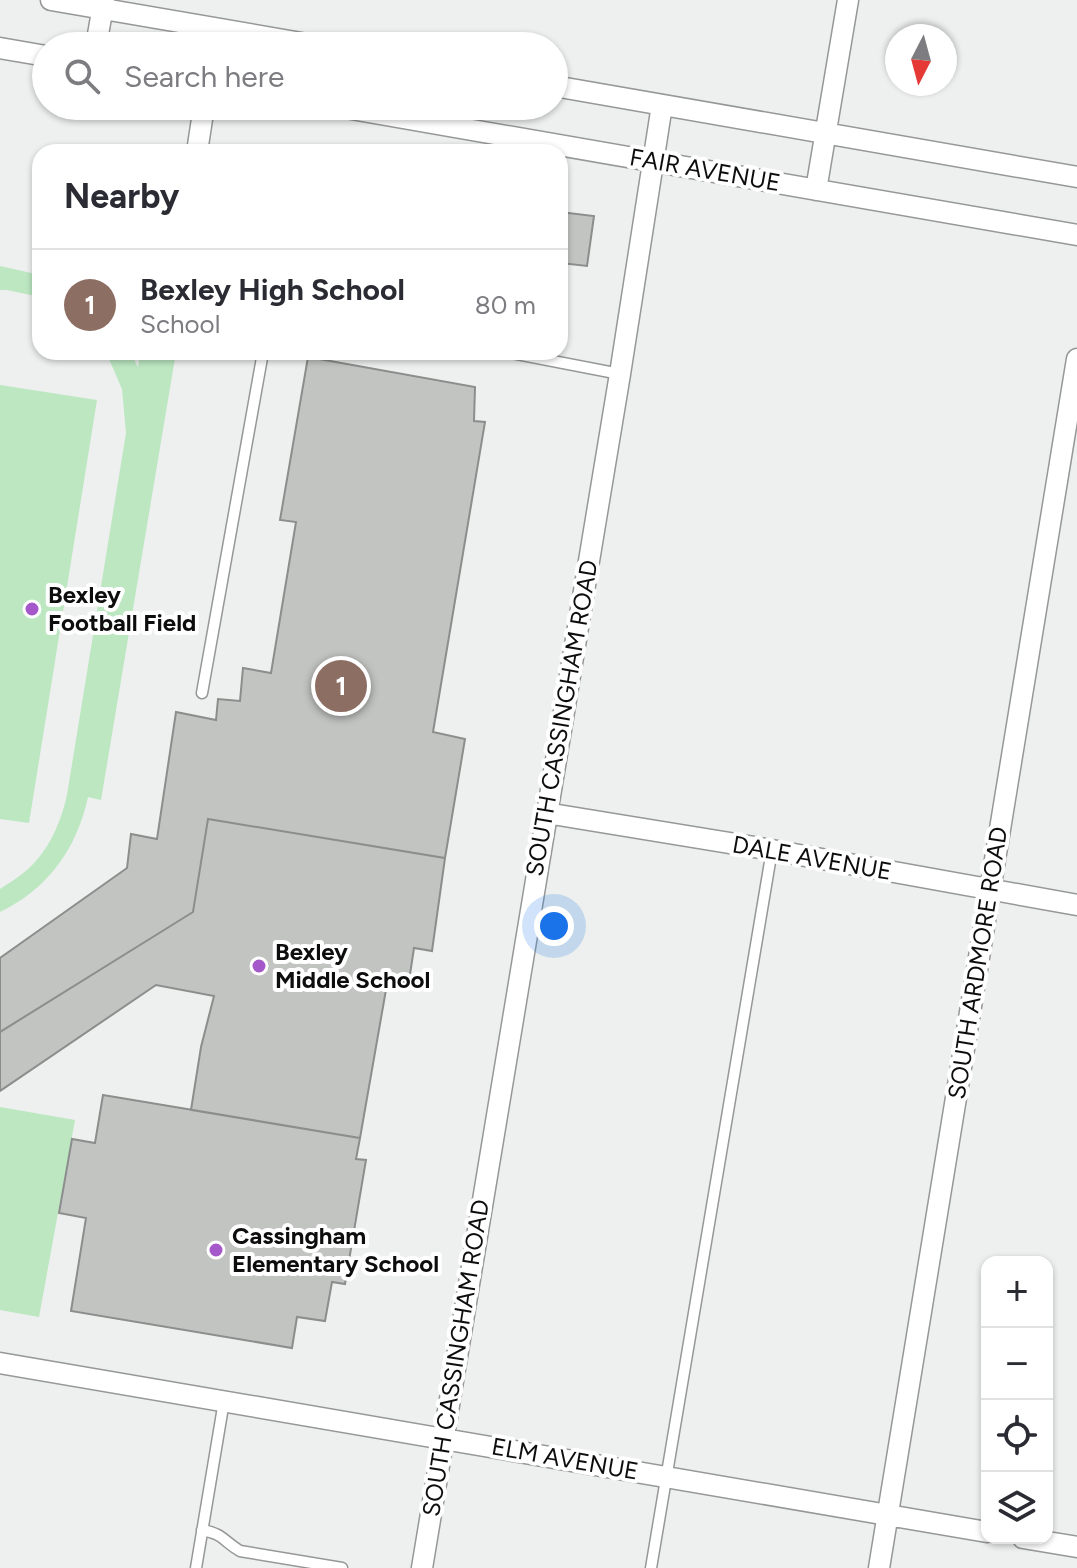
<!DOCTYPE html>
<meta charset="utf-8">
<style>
:root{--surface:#fff;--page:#f2f2f3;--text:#2b2b33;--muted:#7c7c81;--line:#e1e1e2;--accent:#a558ca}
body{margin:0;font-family:Figtree,sans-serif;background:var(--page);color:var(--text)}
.controls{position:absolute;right:24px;bottom:24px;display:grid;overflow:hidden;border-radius:16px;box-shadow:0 2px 6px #0004}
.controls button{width:72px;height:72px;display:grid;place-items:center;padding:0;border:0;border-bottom:2px solid var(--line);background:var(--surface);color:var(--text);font:40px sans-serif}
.compass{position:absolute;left:885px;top:24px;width:72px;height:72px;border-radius:50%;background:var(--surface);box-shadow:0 2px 6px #0004;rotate:186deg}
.you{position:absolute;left:554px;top:926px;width:28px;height:28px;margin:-20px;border:6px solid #fff;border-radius:50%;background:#1a73e8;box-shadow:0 0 0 12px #1a73e833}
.badge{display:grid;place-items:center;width:52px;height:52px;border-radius:50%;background:var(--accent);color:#fff;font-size:26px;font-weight:700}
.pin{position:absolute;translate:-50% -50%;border:4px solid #fff;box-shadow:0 2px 8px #0006}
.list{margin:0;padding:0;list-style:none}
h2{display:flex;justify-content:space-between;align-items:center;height:104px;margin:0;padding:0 32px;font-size:34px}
h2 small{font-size:26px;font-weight:400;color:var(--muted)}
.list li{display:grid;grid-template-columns:52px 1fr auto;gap:24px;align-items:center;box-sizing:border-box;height:112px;padding:0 32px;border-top:2px solid var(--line)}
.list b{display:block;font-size:30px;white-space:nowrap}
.list p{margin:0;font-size:26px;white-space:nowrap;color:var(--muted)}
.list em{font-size:26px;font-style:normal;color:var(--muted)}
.icon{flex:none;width:44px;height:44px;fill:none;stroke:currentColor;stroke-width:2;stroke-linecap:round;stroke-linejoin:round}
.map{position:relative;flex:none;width:1077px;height:1568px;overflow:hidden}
.search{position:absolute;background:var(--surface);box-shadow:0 2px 6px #0004;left:32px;top:32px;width:536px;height:88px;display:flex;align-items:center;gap:20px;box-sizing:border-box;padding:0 28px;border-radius:44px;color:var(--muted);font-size:30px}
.panel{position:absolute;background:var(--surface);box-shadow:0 2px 6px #0004;left:32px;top:144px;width:536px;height:216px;border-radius:24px}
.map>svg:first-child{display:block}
.green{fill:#bce7c1}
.building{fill:#c2c4c2;stroke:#8b8e8c;stroke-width:2}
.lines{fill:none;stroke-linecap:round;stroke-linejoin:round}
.service-casing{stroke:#959896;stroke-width:13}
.minor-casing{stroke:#959896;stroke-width:23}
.service{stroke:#fff;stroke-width:10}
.minor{stroke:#fff;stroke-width:20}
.poi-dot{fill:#a558ca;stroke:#fff;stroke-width:3}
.labels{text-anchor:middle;stroke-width:8;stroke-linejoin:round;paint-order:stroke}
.street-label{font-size:24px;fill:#0c0d0c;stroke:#fff}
.poi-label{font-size:24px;font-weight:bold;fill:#0c0d0c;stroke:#fff;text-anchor:start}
</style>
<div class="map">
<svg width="1077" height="1568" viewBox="0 0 1077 1568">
<rect width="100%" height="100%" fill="#edf0ee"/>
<path class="green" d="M0 266 40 275V297L7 290H0Z
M106 352H130L138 367 140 352H176L101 800 88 797C77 848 48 889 0 912V889C9 883 19 877 27 870 49 851 61 822 67 795L126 433 122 389Z
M0 385 97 400 29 823 0 819Z
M0 1107 75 1120 39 1317 0 1310Z"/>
<path class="building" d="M560 212 594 216 587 266 561 263 560 272Z
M308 357 475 387 474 421 485 422 433 732 465 739 445 858 208 819 193 912 0 1032V958L127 868 131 834 157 839 176 712 216 720 218 699 240 701 243 668 271 673 296 522 280 520Z
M208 819 445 858 432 951 414 948 409 981 387 984 360 1138 191 1110 201 1047 214 996 156 985 0 1091V1032L193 912Z
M103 1095 360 1138 356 1159 366 1160 345 1284 332 1282 325 1321 297 1317 292 1348 71 1311 86 1218 59 1213 72 1139 95 1143Z"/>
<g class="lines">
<g class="service-casing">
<path id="service" d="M506 352 620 374
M202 693 263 352
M202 1530C224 1534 223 1541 240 1551L342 1568
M196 1568 224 1401
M651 1568 772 850"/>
</g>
<g class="minor-casing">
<path id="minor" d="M51 0 319 46
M96 46 104 0
M0 48 46 56
M554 86 1077 177
M334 106 1077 235
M197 152 204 106
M816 190 848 0
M546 813 772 850 1077 905
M0 1363 987 1532
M1023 1538 1077 1547
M422 1568 620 374 662 105
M879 1568 1077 359"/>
</g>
<use href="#service" class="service"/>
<use href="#minor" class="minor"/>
</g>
<g class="poi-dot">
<circle cx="32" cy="609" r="8"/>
<circle cx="259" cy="966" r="8"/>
<circle cx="216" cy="1250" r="8"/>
</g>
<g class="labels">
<g class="street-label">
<text transform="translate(705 170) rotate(10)" y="8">FAIR AVENUE</text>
<text transform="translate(562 718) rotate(-80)" y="8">SOUTH CASSINGHAM ROAD</text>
<text transform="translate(812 858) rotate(10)" y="8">DALE AVENUE</text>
<text transform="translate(978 963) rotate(-81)" y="8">SOUTH ARDMORE ROAD</text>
<text transform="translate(456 1358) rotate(-81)" y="8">SOUTH CASSINGHAM ROAD</text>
<text transform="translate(565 1459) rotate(10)" y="8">ELM AVENUE</text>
</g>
<g class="poi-label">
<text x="48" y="603">Bexley<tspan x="48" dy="28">Football Field</tspan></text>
<text x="275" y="960">Bexley<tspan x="275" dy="28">Middle School</tspan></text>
<text x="232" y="1244">Cassingham<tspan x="232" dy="28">Elementary School</tspan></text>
</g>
</g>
</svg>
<div class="controls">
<button>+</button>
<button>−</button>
<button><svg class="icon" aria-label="locate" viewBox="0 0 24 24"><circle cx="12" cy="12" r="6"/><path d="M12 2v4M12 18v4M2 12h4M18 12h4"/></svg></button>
<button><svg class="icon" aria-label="layers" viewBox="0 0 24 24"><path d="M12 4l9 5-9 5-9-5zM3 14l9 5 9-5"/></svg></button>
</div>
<svg class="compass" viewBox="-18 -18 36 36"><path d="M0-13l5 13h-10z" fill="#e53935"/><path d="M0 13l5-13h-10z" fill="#7c7c81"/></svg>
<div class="you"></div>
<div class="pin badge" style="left:341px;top:686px;background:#8d6e63">1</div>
<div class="search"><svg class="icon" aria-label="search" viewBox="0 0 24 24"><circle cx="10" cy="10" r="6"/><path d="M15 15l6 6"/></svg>Search here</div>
<section class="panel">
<h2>Nearby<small></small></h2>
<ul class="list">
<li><span class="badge" style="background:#8d6e63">1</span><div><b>Bexley High School</b><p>School</p></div><em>80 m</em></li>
</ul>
</section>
</div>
